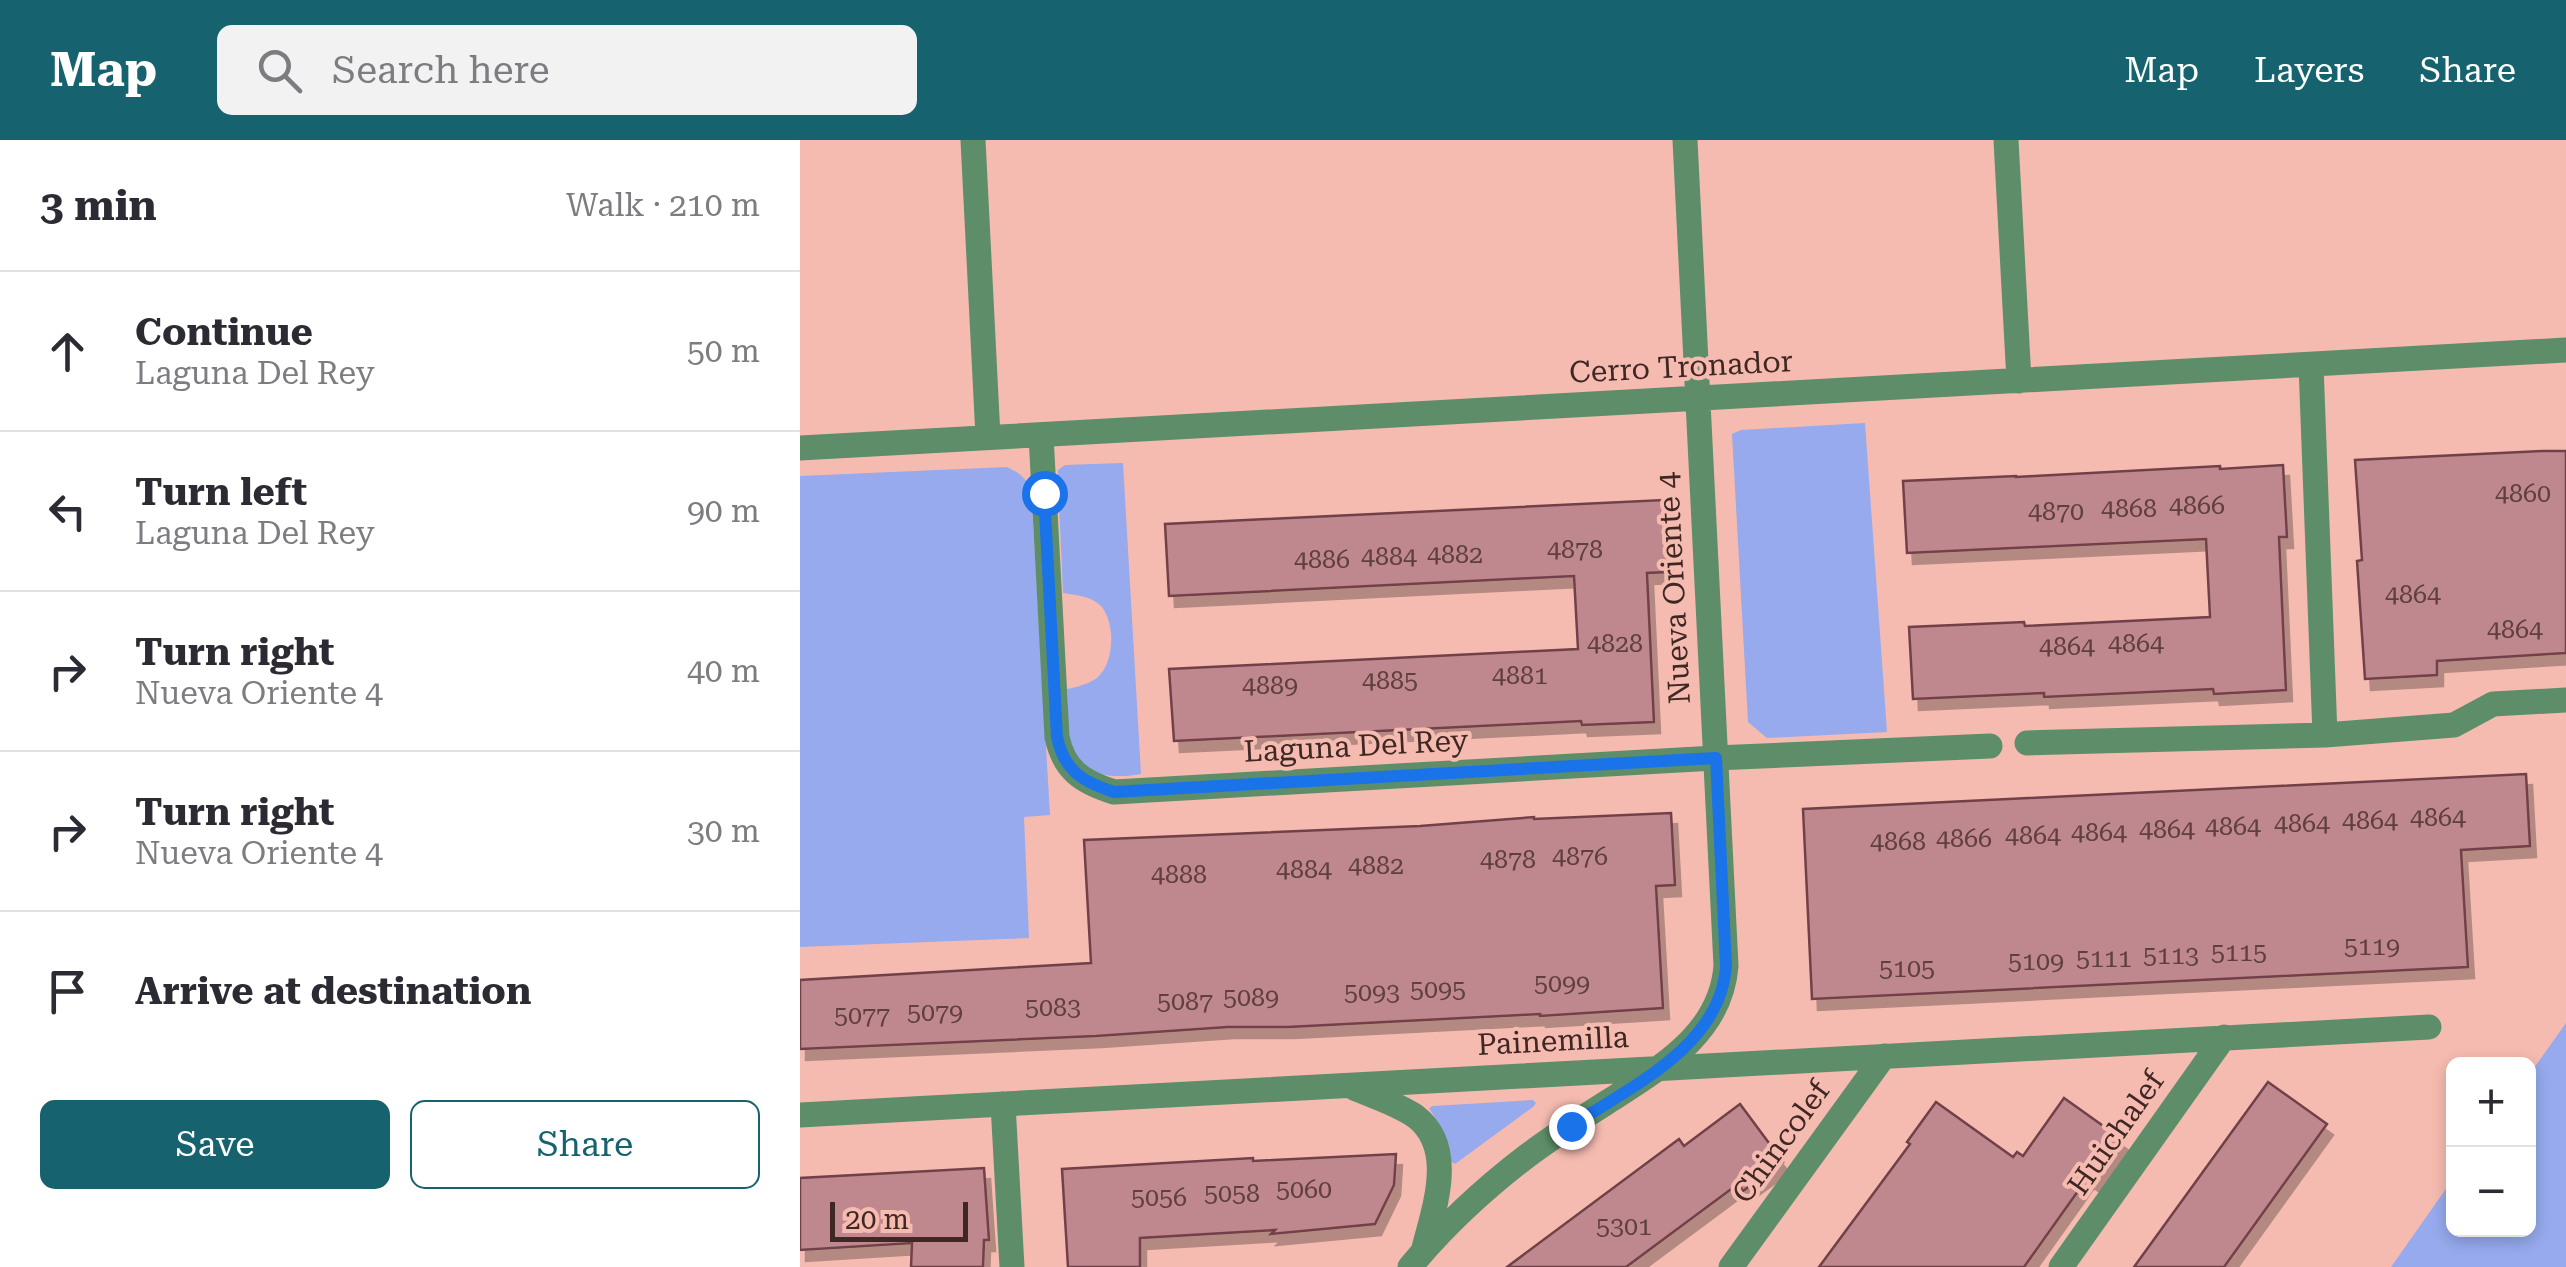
<!DOCTYPE html>
<meta charset="utf-8">
<style>
:root{--surface:#fff;--page:#f2f2f3;--text:#2b2b33;--muted:#7c7c81;--line:#e1e1e2;--accent:#16626e}
body{margin:0;font-family:"Roboto Serif",serif;background:var(--page);color:var(--text)}
.controls{position:absolute;right:30px;bottom:30px;display:grid;overflow:hidden;border-radius:15px;box-shadow:0 5px 15px #0003}
.controls button{width:90px;height:90px;display:grid;place-items:center;padding:0;border:0;border-bottom:2px solid var(--line);background:var(--surface);color:var(--text);font:50px sans-serif}
.scale{position:absolute;left:30px;bottom:25px;width:138px;box-sizing:border-box;padding-left:10px;border:5px solid #3f2824;border-top:0;font-size:28px;line-height:35px;white-space:nowrap;color:#3f2824;-webkit-text-stroke:8px #f5bbb0;paint-order:stroke}
.stop{position:absolute;width:30px;height:30px;margin:-22px;border:8px solid #1a73e8;border-radius:50%;background:#fff}
.stop.end{background:#1a73e8;border-color:#fff;box-shadow:0 2px 10px #0008}
.list{margin:0;padding:0;list-style:none}
h2{display:flex;justify-content:space-between;align-items:center;height:130px;margin:0;padding:0 40px;font-size:42px}
h2 small{font-size:32px;font-weight:400;color:var(--muted)}
.list li{display:grid;grid-template-columns:65px 1fr auto;gap:30px;align-items:center;box-sizing:border-box;height:160px;padding:0 40px;border-top:2px solid var(--line)}
.list b{display:block;font-size:38px;white-space:nowrap}
.list p{margin:0;font-size:32px;white-space:nowrap;color:var(--muted)}
.list em{font-size:32px;font-style:normal;color:var(--muted)}
.actions{display:flex;gap:20px;padding:30px 40px}
.actions a{flex:1;padding:22px 0;border:2px solid var(--accent);border-radius:15px;text-align:center;font-size:35px;color:var(--accent)}
.actions .main{background:var(--accent);color:#fff}
.icon{flex:none;width:55px;height:55px;fill:none;stroke:currentColor;stroke-width:2;stroke-linecap:round;stroke-linejoin:round}
.map{position:relative;flex:none;width:1766px;height:1127px;overflow:hidden}
header{display:flex;align-items:center;gap:60px;box-sizing:border-box;height:140px;padding:0 50px;background:var(--accent);color:#fff}
header strong{font-size:48px}
nav{display:flex;gap:55px;margin-inline-start:auto;font-size:35px}
.search{width:700px;height:90px;background:var(--page);display:flex;align-items:center;gap:25px;box-sizing:border-box;padding:0 35px;border-radius:15px;color:var(--muted);font-size:38px}
main{display:flex}
aside{flex:1;background:var(--surface)}
.map>svg:first-child{display:block}
.green{fill:#96aaed}
.building{fill:#bf878e;stroke:#724148;stroke-width:2.5;filter:url(#shadow)}
.lines{fill:none;stroke-linecap:round;stroke-linejoin:round}
.minor{stroke:#5d8e69;stroke-width:25}
.route{stroke:#1a73e8;stroke-width:12}
.labels{text-anchor:middle;stroke-width:8;stroke-linejoin:round;paint-order:stroke}
.number-label{font-size:25px;fill:#5f403e}
.street-label{font-size:30px;fill:#3f2824;stroke:#f5bbb0}
</style>
<header>
<strong>Map</strong>
<div class="search"><svg class="icon" aria-label="search" viewBox="0 0 24 24"><circle cx="10" cy="10" r="6"/><path d="M15 15l6 6"/></svg>Search here</div>
<nav><a>Map</a><a>Layers</a><a>Share</a></nav>
</header>
<main>
<aside>
<h2>3 min<small>Walk · 210 m</small></h2>
<ul class="list">
<li><svg class="icon" aria-label="ahead" viewBox="0 0 24 24"><path d="M12 20V5M6 11l6-6 6 6"/></svg><div><b>Continue</b><p>Laguna Del Rey</p></div><em>50 m</em></li>
<li><svg class="icon" aria-label="left" viewBox="0 0 24 24"><path d="M17 20v-9H6M10 6l-5 5 5 5"/></svg><div><b>Turn left</b><p>Laguna Del Rey</p></div><em>90 m</em></li>
<li><svg class="icon" aria-label="right" viewBox="0 0 24 24"><path d="M7 20v-9h11M14 6l5 5-5 5"/></svg><div><b>Turn right</b><p>Nueva Oriente 4</p></div><em>40 m</em></li>
<li><svg class="icon" aria-label="right" viewBox="0 0 24 24"><path d="M7 20v-9h11M14 6l5 5-5 5"/></svg><div><b>Turn right</b><p>Nueva Oriente 4</p></div><em>30 m</em></li>
<li><svg class="icon" aria-label="arrive" viewBox="0 0 24 24"><path d="M6 21V4h12l-3 4 3 4H6"/></svg><div><b>Arrive at destination</b></div></li>
</ul>
<div class="actions"><a class="main">Save</a><a>Share</a></div>
</aside>
<div class="map">
<svg width="1766" height="1127" viewBox="0 0 1766 1127">
<defs>
<filter id="shadow"><feDropShadow dx="6" dy="11" stdDeviation="0" flood-color="#0004"/></filter>
</defs>
<rect width="100%" height="100%" fill="#f5bbb0"/>
<path class="green" d="M1065 283 1087 592 967 598 948 582 932 294 941 290Z
M323 323 341 634C315 639 280 637 271 607 266 590 269 567 267 549 277 547 289 544 297 538 315 523 316 481 300 465 290 456 276 455 263 453L258 342V330L265 325Z
M207 327C218 332 226 338 231 349L250 675 224 677 229 798 0 807V336Z
M1766 883V1127H1591L1653 1039 1654 1090H1729V935Z
M733 960 736 963 733 967 655 1024 650 1021 639 984 629 968 633 966Z"/>
<path class="building" d="M1743 311H1766V513L1637 521V535L1565 539 1557 421 1562 420 1555 320Z
M1483 325 1487 397H1479L1486 550 1414 554 1413 549 1244 557V553L1113 559 1109 487 1224 482 1225 486 1410 477 1406 399 1107 413 1103 341 1216 336V337L1420 326V329Z
M864 360 868 432 847 433 854 582 782 585 781 581 374 601 369 529 778 509 774 436 369 456 365 384Z
M1726 634 1730 706 1661 710 1668 827 1012 859 1003 669Z
M871 673 875 745 856 746 863 868 740 876V874L488 887H428L296 896 0 909V840L291 823 284 700 620 686 734 677V679Z
M1468 942 1527 984 1424 1127H1334Z
M1264 958 1323 1000 1294 1041 1288 1037 1224 1127H1019L1110 1004 1107 1002 1136 962 1213 1017 1217 1012 1223 1016Z
M940 964 983 1022 943 1051 938 1044 826 1127H707L879 999 884 1006Z
M596 1014 594 1045 575 1084 471 1094 475 1090 340 1098V1127H268L262 1029 453 1018V1021Z
M184 1028 189 1100H184L183 1127H111L112 1103 0 1110V1038Z"/>
<g class="lines">
<path class="minor" d="M173 0 188 297
M1206 0 1219 241
M1511 225 1525 595
M241 295 257 597C264 630 282 642 314 652L915 618 1190 606
M0 308 1766 210
M1227 603 1525 595 1654 585 1693 564 1766 560
M556 949C576 957 597 964 615 976 658 1008 633 1071 623 1112
M203 964 212 1127
M0 975 1629 887
M610 1127C644 1086 685 1048 727 1016 756 994 787 975 817 956 866 924 921 891 926 826L885 0
M931 1127 1084 916
M1261 1127 1424 897"/>
</g>
<g class="lines">
<path class="route" d="M244 353 257 597C264 630 282 642 314 652L916 618 926 826C921 906 830 947 771 986"/>
</g>
<g class="labels">
<g class="number-label">
<text x="1723" y="362">4860</text>
<text x="1397" y="374">4866</text>
<text x="1329" y="377">4868</text>
<text x="1256" y="380">4870</text>
<text x="775" y="418">4878</text>
<text x="655" y="423">4882</text>
<text x="589" y="425">4884</text>
<text x="522" y="428">4886</text>
<text x="1613" y="463">4864</text>
<text x="1715" y="498">4864</text>
<text x="815" y="512">4828</text>
<text x="1336" y="512">4864</text>
<text x="1267" y="515">4864</text>
<text x="720" y="544">4881</text>
<text x="590" y="549">4885</text>
<text x="470" y="554">4889</text>
<text x="1638" y="686">4864</text>
<text x="1570" y="689">4864</text>
<text x="1502" y="692">4864</text>
<text x="1433" y="695">4864</text>
<text x="1367" y="698">4864</text>
<text x="1299" y="701">4864</text>
<text x="1233" y="704">4864</text>
<text x="1164" y="707">4866</text>
<text x="1098" y="710">4868</text>
<text x="780" y="725">4876</text>
<text x="708" y="728">4878</text>
<text x="576" y="734">4882</text>
<text x="504" y="738">4884</text>
<text x="379" y="743">4888</text>
<text x="1572" y="815">5119</text>
<text x="1439" y="821">5115</text>
<text x="1371" y="824">5113</text>
<text x="1304" y="827">5111</text>
<text x="1236" y="830">5109</text>
<text x="1107" y="837">5105</text>
<text x="762" y="852">5099</text>
<text x="638" y="858">5095</text>
<text x="572" y="861">5093</text>
<text x="451" y="866">5089</text>
<text x="385" y="870">5087</text>
<text x="253" y="876">5083</text>
<text x="135" y="881">5079</text>
<text x="62" y="884">5077</text>
<text x="504" y="1058">5060</text>
<text x="432" y="1062">5058</text>
<text x="359" y="1066">5056</text>
<text x="824" y="1095">5301</text>
</g>
<g class="street-label">
<text transform="translate(881 227) rotate(-3)" y="10">Cerro Tronador</text>
<text transform="translate(874 448) rotate(-93)" y="10">Nueva Oriente 4</text>
<text transform="translate(556 606) rotate(-3)" y="10">Laguna Del Rey</text>
<text transform="translate(753 901) rotate(-3)" y="10">Painemilla</text>
<text transform="translate(1316 993) rotate(-55)" y="10">Huichalef</text>
<text transform="translate(981 1002) rotate(-54)" y="10">Chincolef</text>
</g>
</g>
</svg>
<div class="controls">
<button>+</button>
<button>−</button>
</div>
<div class="scale">20 m</div>
<div class="stop" style="left:244px;top:353px"></div>
<div class="stop end" style="left:771px;top:986px"></div>
</div>
</main>
